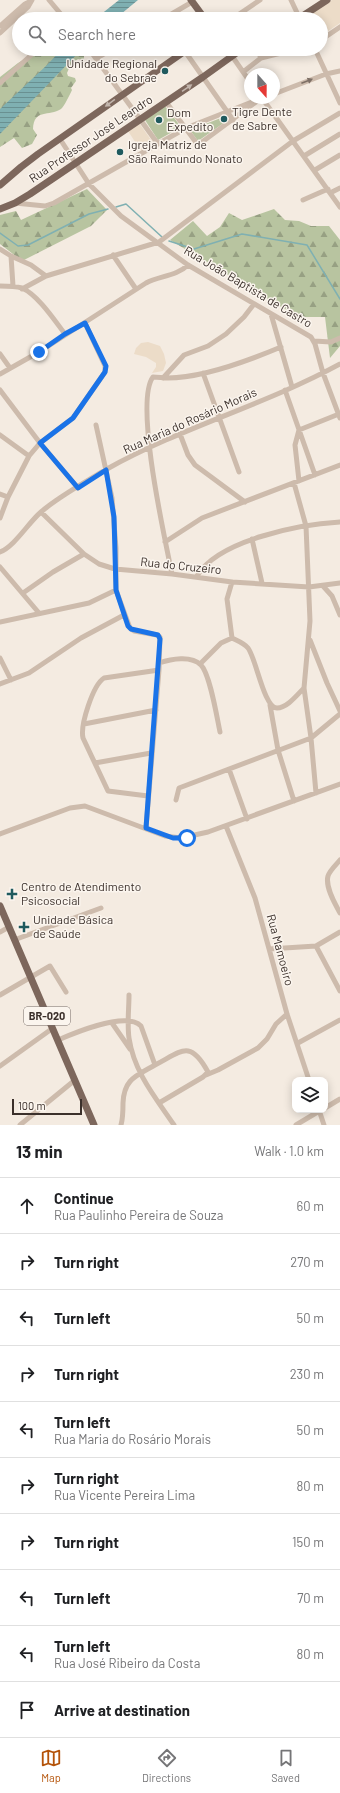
<!DOCTYPE html>
<meta charset="utf-8">
<style>
:root{--surface:#fff;--page:#f2f2f2;--text:#202124;--muted:#757577;--line:#e0e0e0;--accent:#b45309}
body{margin:0;font-family:Barlow,sans-serif;background:var(--page);color:var(--text)}
.controls{position:absolute;right:12px;bottom:12px;display:grid;overflow:hidden;border-radius:8px;box-shadow:0 2px 10px #0003}
.controls button{width:36px;height:36px;display:grid;place-items:center;padding:0;border:0;border-bottom:1px solid var(--line);background:var(--surface);color:var(--text);font:20px sans-serif}
.compass{position:absolute;left:244px;top:68px;width:36px;height:36px;border-radius:50%;background:var(--surface);box-shadow:0 2px 10px #0003;rotate:159deg}
.scale{position:absolute;left:12px;bottom:10px;width:70px;box-sizing:border-box;padding-left:4px;border:2px solid #3b302b;border-top:0;font-size:11px;line-height:14px;white-space:nowrap;color:#3b302b;-webkit-text-stroke:3px #fbf5ee;paint-order:stroke}
.stop{position:absolute;width:12px;height:12px;margin:-9px;border:3px solid #1a73e8;border-radius:50%;background:#fff}
.stop.end{background:#1a73e8;border-color:#fff;box-shadow:0 1px 4px #0008}
.list{margin:0;padding:0;list-style:none}
h2{display:flex;justify-content:space-between;align-items:center;height:52px;margin:0;padding:0 16px;font-size:17px}
h2 small{font-size:13px;font-weight:400;color:var(--muted)}
.list li{display:grid;grid-template-columns:26px 1fr auto;gap:12px;align-items:center;box-sizing:border-box;height:56px;padding:0 16px;border-top:1px solid var(--line)}
.list b{display:block;font-size:15px;white-space:nowrap}
.list p{margin:0;font-size:13px;white-space:nowrap;color:var(--muted)}
.list em{font-size:13px;font-style:normal;color:var(--muted)}
.icon{flex:none;width:22px;height:22px;fill:none;stroke:currentColor;stroke-width:2;stroke-linecap:round;stroke-linejoin:round}
.map{position:relative;flex:none;width:340px;height:1125px;overflow:hidden}
.search{position:absolute;background:var(--surface);box-shadow:0 2px 10px #0003;left:12px;right:12px;top:12px;height:44px;display:flex;align-items:center;gap:10px;box-sizing:border-box;padding:0 14px;border-radius:22px;color:var(--muted);font-size:15px}
.sheet{height:612px;background:var(--surface)}
nav{display:flex;justify-content:space-around;align-items:center;box-sizing:border-box;height:56px;border-top:1px solid var(--line);background:var(--surface);font-size:11px;color:var(--muted)}
nav a{display:grid;justify-items:center;gap:2px}
nav .on{color:var(--accent)}
.map>svg:first-child{display:block}
.forest{fill:url(#forest-firs)}
.park{fill:#b8c4a0}
.plaza{fill:#ecdcc8}
.water{fill:url(#water-rules)}
.lines{fill:none;stroke-linecap:round;stroke-linejoin:round}
.stream{stroke:#7fb0b2;stroke-width:1.5}
.minor{stroke:#cdbbac;stroke-width:5}
.major{stroke:#7d675c;stroke-width:7}
.oneway{fill:#7d6f65}
.oneway2{fill:#c2b5ac}
.route{stroke:#1a73e8;stroke-width:5}
.poi-dot{fill:#1f5a5e;stroke:#fbf5ee;stroke-width:1.5}
.labels{text-anchor:middle;stroke-width:3;stroke-linejoin:round;paint-order:stroke}
.shield{fill:#fbf5ee;stroke:#756b66;stroke-width:1}
.shield-label{font-size:11px;font-weight:bold;fill:#3b302b}
.poi-label{font-size:12px;fill:#3b302b;stroke:#fbf5ee;text-anchor:start}
.street-label{font-size:12px;fill:#3b302b;stroke:#fbf5ee}
</style>
<div class="map">
<svg width="340" height="1125" viewBox="0 0 340 1125">
<defs>
<pattern id="forest-firs" width="22" height="20" patternUnits="userSpaceOnUse"><rect width="22" height="20" fill="#b8c4a0"/><path d="M5 1l3.5 6h-7zM16 11l3.5 6h-7z" fill="#97a083"/></pattern>
<pattern id="water-rules" width="6" height="5" patternUnits="userSpaceOnUse"><rect width="6" height="5" fill="#7fb0b2"/><path d="M0 2.5h6" fill="none" stroke="#699091"/></pattern>
</defs>
<rect width="100%" height="100%" fill="#f4ebe1"/>
<path class="forest" d="M42 49H78L84 55V58L82 60 78 59 71 64 67 73 68 76 75 78 76 81 71 88 72 90C70 94 64 107 61 109 49 117 34 108 33 129L37 135 32 144 22 148 14 138 0 147V77L18 63Z
M87 189 107 210 91 226 22 261 0 244V215L16 211 21 220Z
M274 209 285 220 299 221 311 226H329L340 240V346L330 358 325 317H298L170 240 193 221 207 236 220 227 229 213 242 220Z"/>
<path class="park" d="M165 106 181 127 158 140 145 120Z
M226 116 228 120 198 141 190 130Z"/>
<path class="plaza" d="M332 0H340V23L321 36V19H304Z
M139 123 154 144 141 151 128 131Z
M148 342 160 346 164 354 166 363 163 371 152 373 156 367V363L146 357 134 354 136 348 141 343Z"/>
<path class="water" d="M119 0H138L115 19H95Z
M62 49H82L0 134V109L47 65Z"/>
<g class="lines">
<path class="stream" d="M116 207 126 204 162 237
M0 233 18 246 28 245 89 214 108 209
M169 241 194 249 242 234 307 245 340 299"/>
<path class="minor" d="M49 0 65 19
M291 0 300 19
M163 19 192 2
M232 19 260 0
M0 26 25 4 31 1
M0 33 28 7 32 0
M321 40 340 27
M89 49 158 144
M257 49 261 58
M315 49 340 103
M184 50 233 120
M232 56 250 82
M97 58 112 49
M243 72 261 58 297 49
M0 83 38 49
M274 94 326 74 340 71
M262 98 340 207
M166 102 198 145 256 102
M60 139 89 184 121 216 188 265 311 337 315 344 323 373 340 418
M304 156 340 134
M315 170 340 155
M330 193 340 188
M303 200 328 189
M15 203 45 206 54 203 186 128 262 98
M0 249 11 256 13 286
M113 255 136 289
M11 256 31 265 46 276
M0 286C7 286 15 286 22 288 38 295 55 321 65 334
M22 289 46 276 159 242 293 141 340 113
M271 314 292 387
M314 341 331 342 340 338
M0 354 10 368
M203 373 239 472
M0 374 39 352 146 283C159 276 177 276 188 265
M163 378 184 355 208 346 226 334 244 317 254 304
M0 390 40 443 78 488
M285 390 315 475
M96 425 112 498 116 548V590L130 628 134 631 157 635 160 637 159 670
M180 434 188 455 195 465 245 502
M0 435 29 456
M299 481 295 445 299 430 339 414
M0 494 8 497
M41 512 84 554 99 564 115 569 172 574 232 582 309 587 340 583
M0 518 8 497 29 456 40 443 73 418 105 372V366L85 323
M252 539 262 583
M165 542 202 518 340 465
M0 552C15 546 28 523 41 512 58 497 87 481 107 469 182 427 265 405 340 364
M0 567 39 613
M172 574C165 539 134 402 153 377 158 377 163 378 168 378 203 378 250 360 281 347
M197 576C218 540 301 524 340 522
M232 582 227 599 232 638
M323 586 332 596 340 615
M23 593 53 572 84 554
M0 622 89 603 116 590
M310 640 327 683 340 711
M0 658 11 680
M159 663C171 659 191 655 201 665 210 674 217 718 220 732
M200 664 221 643 232 638C238 641 244 643 248 648 256 658 264 708 277 708 287 708 297 695 304 688
M0 684 29 673 81 638 124 615
M270 705 278 750 294 801
M84 724 156 710
M95 763 151 753
M229 769 247 819
M316 793 311 738 340 714
M176 800 179 788 311 738 304 688 310 621 306 526 294 483
M226 826 255 898 287 1014 309 1080
M146 828 159 670 104 678C93 685 80 725 83 738L108 791 148 796
M0 834 70 808 85 806 165 836 181 838 208 832 340 784
M340 860C336 865 330 870 328 876 325 887 335 904 340 913
M0 932 9 927
M14 940 101 908
M316 946 340 991
M269 949 316 946 340 932
M0 995 50 966 66 992
M129 995C129 1009 127 1024 129 1038 134 1072 155 1097 174 1125
M112 1023 130 1049
M58 1040C74 1033 126 1011 141 1026L155 1065C136 1076 124 1079 123 1103 123 1111 123 1118 121 1125
M298 1043 340 1020
M155 1065C182 1051 190 1039 208 1072L203 1077 159 1103
M0 1066 53 1028
M206 1075 218 1070 258 1048 267 1039 276 1024 287 1014
M325 1108 340 1099
M319 1110 324 1125
M20 1125 75 1080
M296 1125 321 1110"/>
<path class="major" d="M191 0 205 19
M298 19 327 0
M0 185 21 167 38 154 188 49
M0 209 15 203 30 194 203 77 242 49
M0 906 94 1125"/>
</g>
<defs><path id="oneway-solid" d="M-6-.8H1V-3.2L6.5 0L1 3.2V.8H-6Z"/></defs>
<use class="oneway" href="#oneway-solid" transform="translate(307 81) rotate(-21)"/>
<g class="oneway2">
<use href="#oneway-solid" transform="translate(187 88) rotate(-34)"/>
<use href="#oneway-solid" transform="translate(110 103) rotate(144)"/>
</g>
<g class="lines">
<path class="route" d="M39 352 65 334 85 323 106 366 105 372 73 418 40 443 78 488 106 470 114 517 116 590 128 626 131 629 158 635 160 639 146 828 173 838H187"/>
</g>
<g class="poi-dot">
<circle cx="165" cy="71" r="4"/>
<circle cx="224" cy="119" r="4"/>
<circle cx="159" cy="120" r="4"/>
<circle cx="120" cy="152" r="4"/>
<path d="M10 888h4v4h4v4h-4v4h-4v-4h-4v-4h4z"/>
<path d="M22 921h4v4h4v4h-4v4h-4v-4h-4v-4h4z"/>
</g>
<g class="labels">
<rect class="shield" x="24" y="1007" width="46" height="18" rx="3"/>
<g class="shield-label">
<text x="47" y="1020">BR-020</text>
</g>
<g class="poi-label">
<text x="157" y="68" text-anchor="end">Unidade Regional<tspan x="157" dy="14">do Sebrae</tspan></text>
<text x="232" y="116">Tigre Dente<tspan x="232" dy="14">de Sabre</tspan></text>
<text x="167" y="117">Dom<tspan x="167" dy="14">Expedito</tspan></text>
<text x="128" y="149">Igreja Matriz de<tspan x="128" dy="14">São Raimundo Nonato</tspan></text>
<text x="21" y="891">Centro de Atendimento<tspan x="21" dy="14">Psicosocial</tspan></text>
<text x="33" y="924">Unidade Básica<tspan x="33" dy="14">de Saúde</tspan></text>
</g>
<g class="street-label">
<text transform="translate(91 139) rotate(-34)" y="4">Rua Professor José Leandro</text>
<text transform="translate(248 287) rotate(31)" y="4">Rua João Baptista de Castro</text>
<text transform="translate(190 421) rotate(-24)" y="4">Rua Maria do Rosário Morais</text>
<text transform="translate(181 566) rotate(6)" y="4">Rua do Cruzeiro</text>
<text transform="translate(280 950) rotate(75)" y="4">Rua Mamoeiro</text>
</g>
</g>
</svg>
<div class="controls">
<button><svg class="icon" aria-label="layers" viewBox="0 0 24 24"><path d="M12 4l9 5-9 5-9-5zM3 14l9 5 9-5"/></svg></button>
</div>
<svg class="compass" viewBox="-18 -18 36 36"><path d="M0-13l5 13h-10z" fill="#e53935"/><path d="M0 13l5-13h-10z" fill="#757577"/></svg>
<div class="scale">100 m</div>
<div class="stop" style="left:187px;top:838px"></div>
<div class="stop end" style="left:39px;top:352px"></div>
<div class="search"><svg class="icon" aria-label="search" viewBox="0 0 24 24"><circle cx="10" cy="10" r="6"/><path d="M15 15l6 6"/></svg>Search here</div>
</div>
<section class="sheet">
<h2>13 min<small>Walk · 1.0 km</small></h2>
<ul class="list">
<li><svg class="icon" aria-label="ahead" viewBox="0 0 24 24"><path d="M12 20V5M6 11l6-6 6 6"/></svg><div><b>Continue</b><p>Rua Paulinho Pereira de Souza</p></div><em>60 m</em></li>
<li><svg class="icon" aria-label="right" viewBox="0 0 24 24"><path d="M7 20v-9h11M14 6l5 5-5 5"/></svg><div><b>Turn right</b></div><em>270 m</em></li>
<li><svg class="icon" aria-label="left" viewBox="0 0 24 24"><path d="M17 20v-9H6M10 6l-5 5 5 5"/></svg><div><b>Turn left</b></div><em>50 m</em></li>
<li><svg class="icon" aria-label="right" viewBox="0 0 24 24"><path d="M7 20v-9h11M14 6l5 5-5 5"/></svg><div><b>Turn right</b></div><em>230 m</em></li>
<li><svg class="icon" aria-label="left" viewBox="0 0 24 24"><path d="M17 20v-9H6M10 6l-5 5 5 5"/></svg><div><b>Turn left</b><p>Rua Maria do Rosário Morais</p></div><em>50 m</em></li>
<li><svg class="icon" aria-label="right" viewBox="0 0 24 24"><path d="M7 20v-9h11M14 6l5 5-5 5"/></svg><div><b>Turn right</b><p>Rua Vicente Pereira Lima</p></div><em>80 m</em></li>
<li><svg class="icon" aria-label="right" viewBox="0 0 24 24"><path d="M7 20v-9h11M14 6l5 5-5 5"/></svg><div><b>Turn right</b></div><em>150 m</em></li>
<li><svg class="icon" aria-label="left" viewBox="0 0 24 24"><path d="M17 20v-9H6M10 6l-5 5 5 5"/></svg><div><b>Turn left</b></div><em>70 m</em></li>
<li><svg class="icon" aria-label="left" viewBox="0 0 24 24"><path d="M17 20v-9H6M10 6l-5 5 5 5"/></svg><div><b>Turn left</b><p>Rua José Ribeiro da Costa</p></div><em>80 m</em></li>
<li><svg class="icon" aria-label="arrive" viewBox="0 0 24 24"><path d="M6 21V4h12l-3 4 3 4H6"/></svg><div><b>Arrive at destination</b></div></li>
</ul>
</section>
<nav>
<a class="on"><svg class="icon" aria-label="map" viewBox="0 0 24 24"><path d="M3 6l6-2 6 2 6-2v14l-6 2-6-2-6 2zM9 4v14M15 6v14"/></svg>Map</a>
<a><svg class="icon" aria-label="directions" viewBox="0 0 24 24"><path d="M12 3l9 9-9 9-9-9zM9 14v-3h6M13 9l2 2-2 2"/></svg>Directions</a>
<a><svg class="icon" aria-label="saved" viewBox="0 0 24 24"><path d="M7 4h10v16l-5-4-5 4z"/></svg>Saved</a>
</nav>
